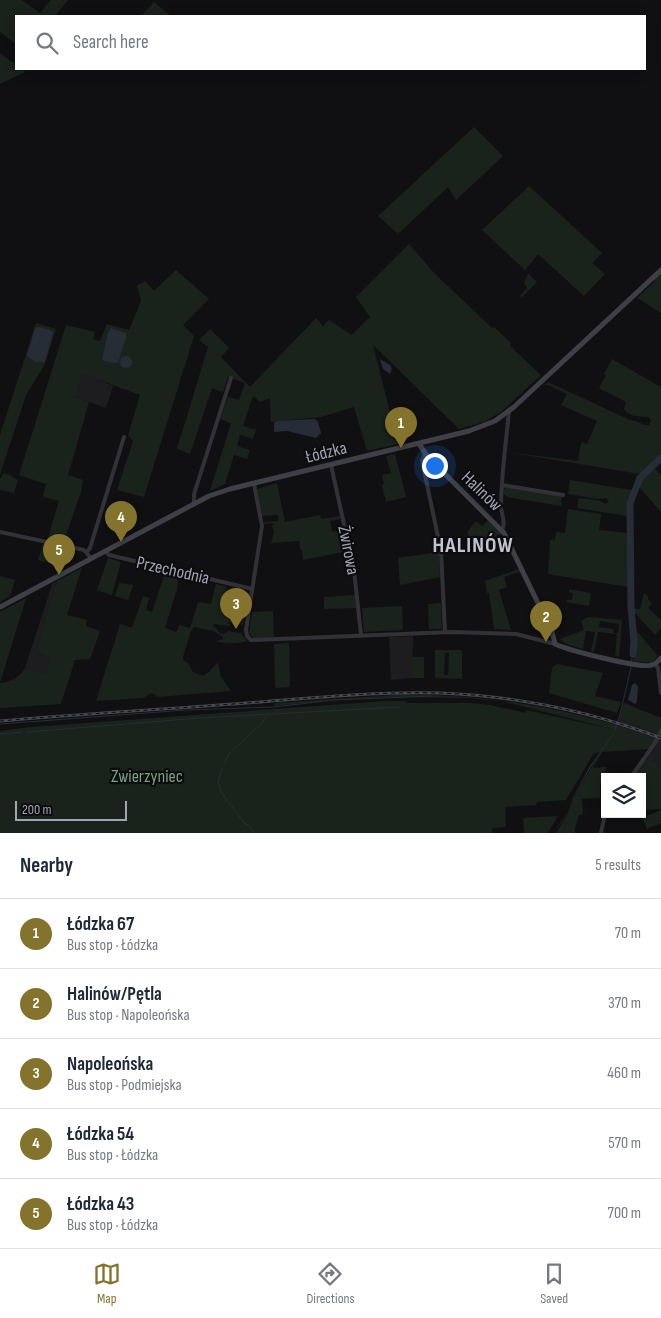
<!DOCTYPE html>
<meta charset="utf-8">
<style>
:root{--surface:#fff;--page:#f6f6f7;--text:#1f2937;--muted:#747a83;--line:#e0e1e3;--accent:#83732c}
body{margin:0;font-family:"Sofia Sans Condensed",sans-serif;background:var(--page);color:var(--text)}
.controls{position:absolute;right:15px;bottom:15px;display:grid;overflow:hidden;border-radius:0px;box-shadow:0 2px 12px #0003}
.controls button{width:45px;height:45px;display:grid;place-items:center;padding:0;border:0;border-bottom:1px solid var(--line);background:var(--surface);color:var(--text);font:25px sans-serif}
.scale{position:absolute;left:15px;bottom:12px;width:112px;box-sizing:border-box;padding-left:5px;border:2px solid #a1a4b4;border-top:0;font-size:14px;line-height:18px;white-space:nowrap;color:#a1a4b4;-webkit-text-stroke:4px #0c0b0d;paint-order:stroke}
.you{position:absolute;left:434px;top:465px;width:18px;height:18px;margin:-12px;border:4px solid #fff;border-radius:50%;background:#1a73e8;box-shadow:0 0 0 8px #1a73e833}
.badge{display:grid;place-items:center;width:32px;height:32px;border-radius:50%;background:var(--accent);color:#fff;font-size:16px;font-weight:700}
.pin{position:absolute;translate:-50% -41px;filter:drop-shadow(0 1px 2px #0008)}
.pin::after{content:'';position:absolute;top:26px;width:18px;height:15px;background:inherit;clip-path:polygon(0 0,100% 0,50% 100%)}
.list{margin:0;padding:0;list-style:none}
h2{display:flex;justify-content:space-between;align-items:center;height:65px;margin:0;padding:0 20px;font-size:21px}
h2 small{font-size:16px;font-weight:400;color:var(--muted)}
.list li{display:grid;grid-template-columns:32px 1fr auto;gap:15px;align-items:center;box-sizing:border-box;height:70px;padding:0 20px;border-top:1px solid var(--line)}
.list b{display:block;font-size:19px;white-space:nowrap}
.list p{margin:0;font-size:16px;white-space:nowrap;color:var(--muted)}
.list em{font-size:16px;font-style:normal;color:var(--muted)}
.icon{flex:none;width:28px;height:28px;fill:none;stroke:currentColor;stroke-width:2;stroke-linecap:round;stroke-linejoin:round}
.map{position:relative;flex:none;width:661px;height:833px;overflow:hidden}
.search{position:absolute;background:var(--surface);box-shadow:0 2px 12px #0003;left:15px;right:15px;top:15px;height:55px;display:flex;align-items:center;gap:12px;box-sizing:border-box;padding:0 18px;border-radius:0px;color:var(--muted);font-size:19px}
.sheet{height:415px;background:var(--surface)}
nav{display:flex;justify-content:space-around;align-items:center;box-sizing:border-box;height:70px;border-top:1px solid var(--line);background:var(--surface);font-size:14px;color:var(--muted)}
nav a{display:grid;justify-items:center;gap:2px}
nav .on{color:var(--accent)}
.map>svg:first-child{display:block}
.built{fill:#1d1c1f}
.green{fill:#1a221c;fill-rule:evenodd}
.water{fill:#262d36}
.lines{fill:none;stroke-linecap:round;stroke-linejoin:round}
.stream{stroke:#262d36;stroke-width:1}
.river{stroke:#262d36;stroke-width:7}
.street{stroke:#313137;stroke-width:4}
.secondary{stroke:#3f4047;stroke-width:5}
.rail-casing{stroke:#46474e;stroke-width:3}
.rail{stroke:#0c0b0d;stroke-width:1;stroke-dasharray:4;stroke-linecap:butt}
.labels{text-anchor:middle;stroke-width:4.5;stroke-linejoin:round;paint-order:stroke}
.street-label{font-size:18px;fill:#a1a4b4;stroke:#0c0b0d}
.park-label{font-size:18px;fill:#76a07e;stroke:#0c0b0d}
.district-label{font-size:22px;font-weight:bold;letter-spacing:1px;fill:#c2c4cf;stroke:#0c0b0d}
</style>
<div class="map">
<svg width="661" height="833" viewBox="0 0 661 833">
<rect width="100%" height="100%" fill="#101012"/>
<path class="built" d="M83 373 113 386 106 408 75 397Z
M57 581 36 653 50 658 45 675 25 668 52 584Z
M413 636 412 678 391 680 389 637Z
M624 703 661 718V793L642 777H634L657 744 615 733Z"/>
<path class="green" d="M0 0H22L40 13 51 0H68L55 16H16V44L0 32Z
M154 2 171 16H141Z
M0 53 16 65V69H21L25 72 0 84Z
M474 127 503 156 456 200 448 187 398 234 378 216Z
M529 186 602 253 592 263 605 274 584 296 538 254 525 270 482 230Z
M409 244 435 274 492 328 494 327 511 343 510 346 541 375 501 412 484 422 459 429 373 345 398 444 367 451 354 407 321 417 271 422 270 398 260 402 254 396 252 399 243 426 256 430 253 439 240 435 237 446 250 450 247 459 234 455 225 484 210 491 231 423 220 419 228 397 239 400 245 383 228 377 223 392 212 388 190 454 177 449 208 347 199 340 210 329 229 348 221 357 250 387 316 318 323 326 329 320 352 335 370 317 356 297Z
M176 270 209 299 183 325 194 336 144 497 117 490 133 441 128 435 140 395 83 374 75 397 89 402 68 475 83 480 81 492 63 544 47 541 59 501 43 497 46 484 19 475 66 325 95 332 93 339 100 341 107 324 129 330 141 301 137 286 145 281 154 291Z
M661 272V313L637 298 655 281 653 280Z
M528 273 537 282 522 297 520 296 527 288 524 283Z
M36 323 56 329 44 366 26 395 0 475V435Z
M612 359 661 387V461L654 468 661 475V512L639 487 630 516 633 536 631 556 632 604 636 609H640L644 593 648 596V599L652 604 648 608 661 620V628L655 635 632 610 628 587 548 574 550 540H555L556 532 565 533 568 509 601 514 599 530 627 533V516L577 508 579 498 600 501 606 504 609 501 606 498 598 499 568 494 570 480 632 490 640 474 507 452 578 461 581 442 587 444 597 421 561 405 567 394 548 385H544L548 382 630 420C637 420 643 426 649 425L651 421 649 417C638 416 631 418 624 409L626 402 599 388 606 375 604 374Z
M395 454 406 497 386 502 382 485 384 484 382 475 391 473 386 456Z
M4 473 10 475 18 480 14 493 0 490V479Z
M277 483 285 522 320 515 321 519 340 516V519L330 521 332 532 343 530 348 551 303 560 302 551 300 548 299 541 271 543 274 532 272 526 274 523 264 524V522L278 521V515L262 516 257 489Z
M509 487 562 496 561 506 507 497 503 493 505 488Z
M488 520 502 534 473 544 467 532 476 521 482 526Z
M43 544 60 548 55 565 38 560Z
M439 552 440 577 400 585 398 558Z
M108 558 121 562 112 595 97 590Z
M82 568 67 615 87 620 86 626 100 631 90 659 75 660 61 704 0 708V683C10 683 21 676 25 668L45 674 50 658 36 653 55 586 57 581Z
M519 569 520 573 518 572 504 577 507 587 499 590 511 630 494 629 489 593H487L485 581Z
M165 573 178 579 177 589 165 628 176 632 179 625 190 628 198 602 211 604 216 584 227 587 222 606 246 610V613L233 609 231 622 238 623 240 614 245 615 243 625 225 622 230 624V626L214 624 213 627 216 628 220 633 224 634 228 631 241 633 247 641C239 644 223 644 216 641L223 639V637L213 631 194 627 191 631 183 657V660L188 663 193 672 203 676 209 672 216 664 218 663 221 677 231 691 158 697 152 693 143 698 96 701 120 624 132 628 143 596 149 598 146 610 152 612Z
M0 576 15 580 10 596 0 602Z
M119 583 133 585 128 600 115 596Z
M569 589 591 593 589 606 567 602V600H572L573 593 569 592Z
M355 595 356 608 324 609V597Z
M26 598 0 683V612Z
M441 603 442 629H429L428 604Z
M402 606 403 630 364 632 362 608Z
M273 611 274 637 254 639 249 633 252 612Z
M588 617 622 620 619 657 615 656 617 634 598 632 594 652 591 651 595 632 586 631 583 649 566 644 560 639 584 630 581 621ZM600 621 619 624 618 633H613L614 629 599 627Z
M635 629 658 656 652 663 633 661 635 648Z
M289 643 290 687 275 688 274 644Z
M435 650H462V679L435 678ZM445 653H449L448 675H444Z
M412 657H424V678H412Z
M557 664 603 673 595 696 621 702 617 713 549 693 552 668Z
M394 695C487 693 574 709 656 738L649 749 602 752 593 768 606 767 605 782 600 783V798L582 799 583 814 579 815 575 828V833H556L567 815 573 798 601 752 594 753 566 800 537 802 536 805 505 807 506 827 492 828V833H0V731L31 727 384 701H405L408 703H472L490 705 526 713V710L616 730 502 701 468 698 386 697 323 701 274 706 275 703Z
M624 703 661 718V726L658 733 619 719Z
M645 759 661 763V809L642 810V777H632Z
M661 810V823L647 829 642 818Z
M558 816 548 833H524L523 818Z"/>
<path class="water" d="M39 327 50 330 53 332 46 359 44 362H36L27 356 35 328Z
M111 328 126 333V339L118 362 115 363 104 361 102 359 108 333Z
M120 362a6 6 0 1 1 12 0a6 6 0 1 1-12 0Z
M380 359 390 365 392 369 390 374 383 369Z
M315 419 318 422 321 433 316 438 287 431 275 432 274 431V423L276 421Z
M635 683 638 686 637 702 635 704 628 700 632 685Z
M615 724 617 727 614 733 591 767 571 801 564 819 553 833 564 818 572 799 590 766 614 732Z"/>
<g class="lines">
<path class="stream" d="M631 663 633 654
M0 724 186 710 274 707 333 700 432 696
M616 726 620 715 631 667
M27 732 199 718 400 707
M0 734 21 732
M224 764 229 754 263 722 266 716
M222 769 218 781 221 792 245 824 248 825 254 833"/>
<path class="river" d="M633 654 634 641 631 608 630 503 640 478 661 458"/>
<path class="street" d="M425 453 422 461 441 551 445 632
M331 465 354 570 361 635
M254 484 262 526 246 630 247 636 251 640 451 632 516 634 555 644
M502 485 563 495
M194 503V494L231 378
M502 530C506 523 502 516 501 508 501 476 506 443 509 411
M0 532 84 550 91 558
M105 551 109 555 252 589
M87 552 90 548 124 437
M655 664 658 668 661 693
M631 777 655 743 661 731
M601 833 605 814"/>
<path class="secondary" d="M419 444 428 457 504 533 552 632 555 644C568 650 640 669 652 665 656 664 658 661 661 658
M0 607 209 496 230 489 469 431 495 421 514 407 661 270"/>
<g class="rail-casing">
<path id="rail" d="M0 721C78 714 155 710 233 704 302 699 371 691 440 693 516 696 590 711 661 738"/>
</g>
<use href="#rail" class="rail"/>
</g>
<g class="labels">
<g class="street-label">
<text transform="translate(326 452) rotate(-14)" y="6">Łódzka</text>
<text transform="translate(482 491) rotate(44)" y="6">Halinów</text>
<text transform="translate(349 550) rotate(79)" y="6">Żwirowa</text>
<text transform="translate(173 570) rotate(13)" y="6">Przechodnia</text>
</g>
<g class="park-label">
<text x="147" y="782">Zwierzyniec</text>
</g>
<g class="district-label">
<text x="473" y="552">HALINÓW</text>
</g>
</g>
</svg>
<div class="controls">
<button><svg class="icon" aria-label="layers" viewBox="0 0 24 24"><path d="M12 4l9 5-9 5-9-5zM3 14l9 5 9-5"/></svg></button>
</div>
<div class="scale">200 m</div>
<div class="you"></div>
<div class="pin badge" style="left:401px;top:448px">1</div>
<div class="pin badge" style="left:546px;top:642px">2</div>
<div class="pin badge" style="left:236px;top:629px">3</div>
<div class="pin badge" style="left:121px;top:542px">4</div>
<div class="pin badge" style="left:59px;top:575px">5</div>
<div class="search"><svg class="icon" aria-label="search" viewBox="0 0 24 24"><circle cx="10" cy="10" r="6"/><path d="M15 15l6 6"/></svg>Search here</div>
</div>
<section class="sheet">
<h2>Nearby<small>5 results</small></h2>
<ul class="list">
<li><span class="badge">1</span><div><b>Łódzka 67</b><p>Bus stop · Łódzka</p></div><em>70 m</em></li>
<li><span class="badge">2</span><div><b>Halinów/Pętla</b><p>Bus stop · Napoleońska</p></div><em>370 m</em></li>
<li><span class="badge">3</span><div><b>Napoleońska</b><p>Bus stop · Podmiejska</p></div><em>460 m</em></li>
<li><span class="badge">4</span><div><b>Łódzka 54</b><p>Bus stop · Łódzka</p></div><em>570 m</em></li>
<li><span class="badge">5</span><div><b>Łódzka 43</b><p>Bus stop · Łódzka</p></div><em>700 m</em></li>
</ul>
</section>
<nav>
<a class="on"><svg class="icon" aria-label="map" viewBox="0 0 24 24"><path d="M3 6l6-2 6 2 6-2v14l-6 2-6-2-6 2zM9 4v14M15 6v14"/></svg>Map</a>
<a><svg class="icon" aria-label="directions" viewBox="0 0 24 24"><path d="M12 3l9 9-9 9-9-9zM9 14v-3h6M13 9l2 2-2 2"/></svg>Directions</a>
<a><svg class="icon" aria-label="saved" viewBox="0 0 24 24"><path d="M7 4h10v16l-5-4-5 4z"/></svg>Saved</a>
</nav>
